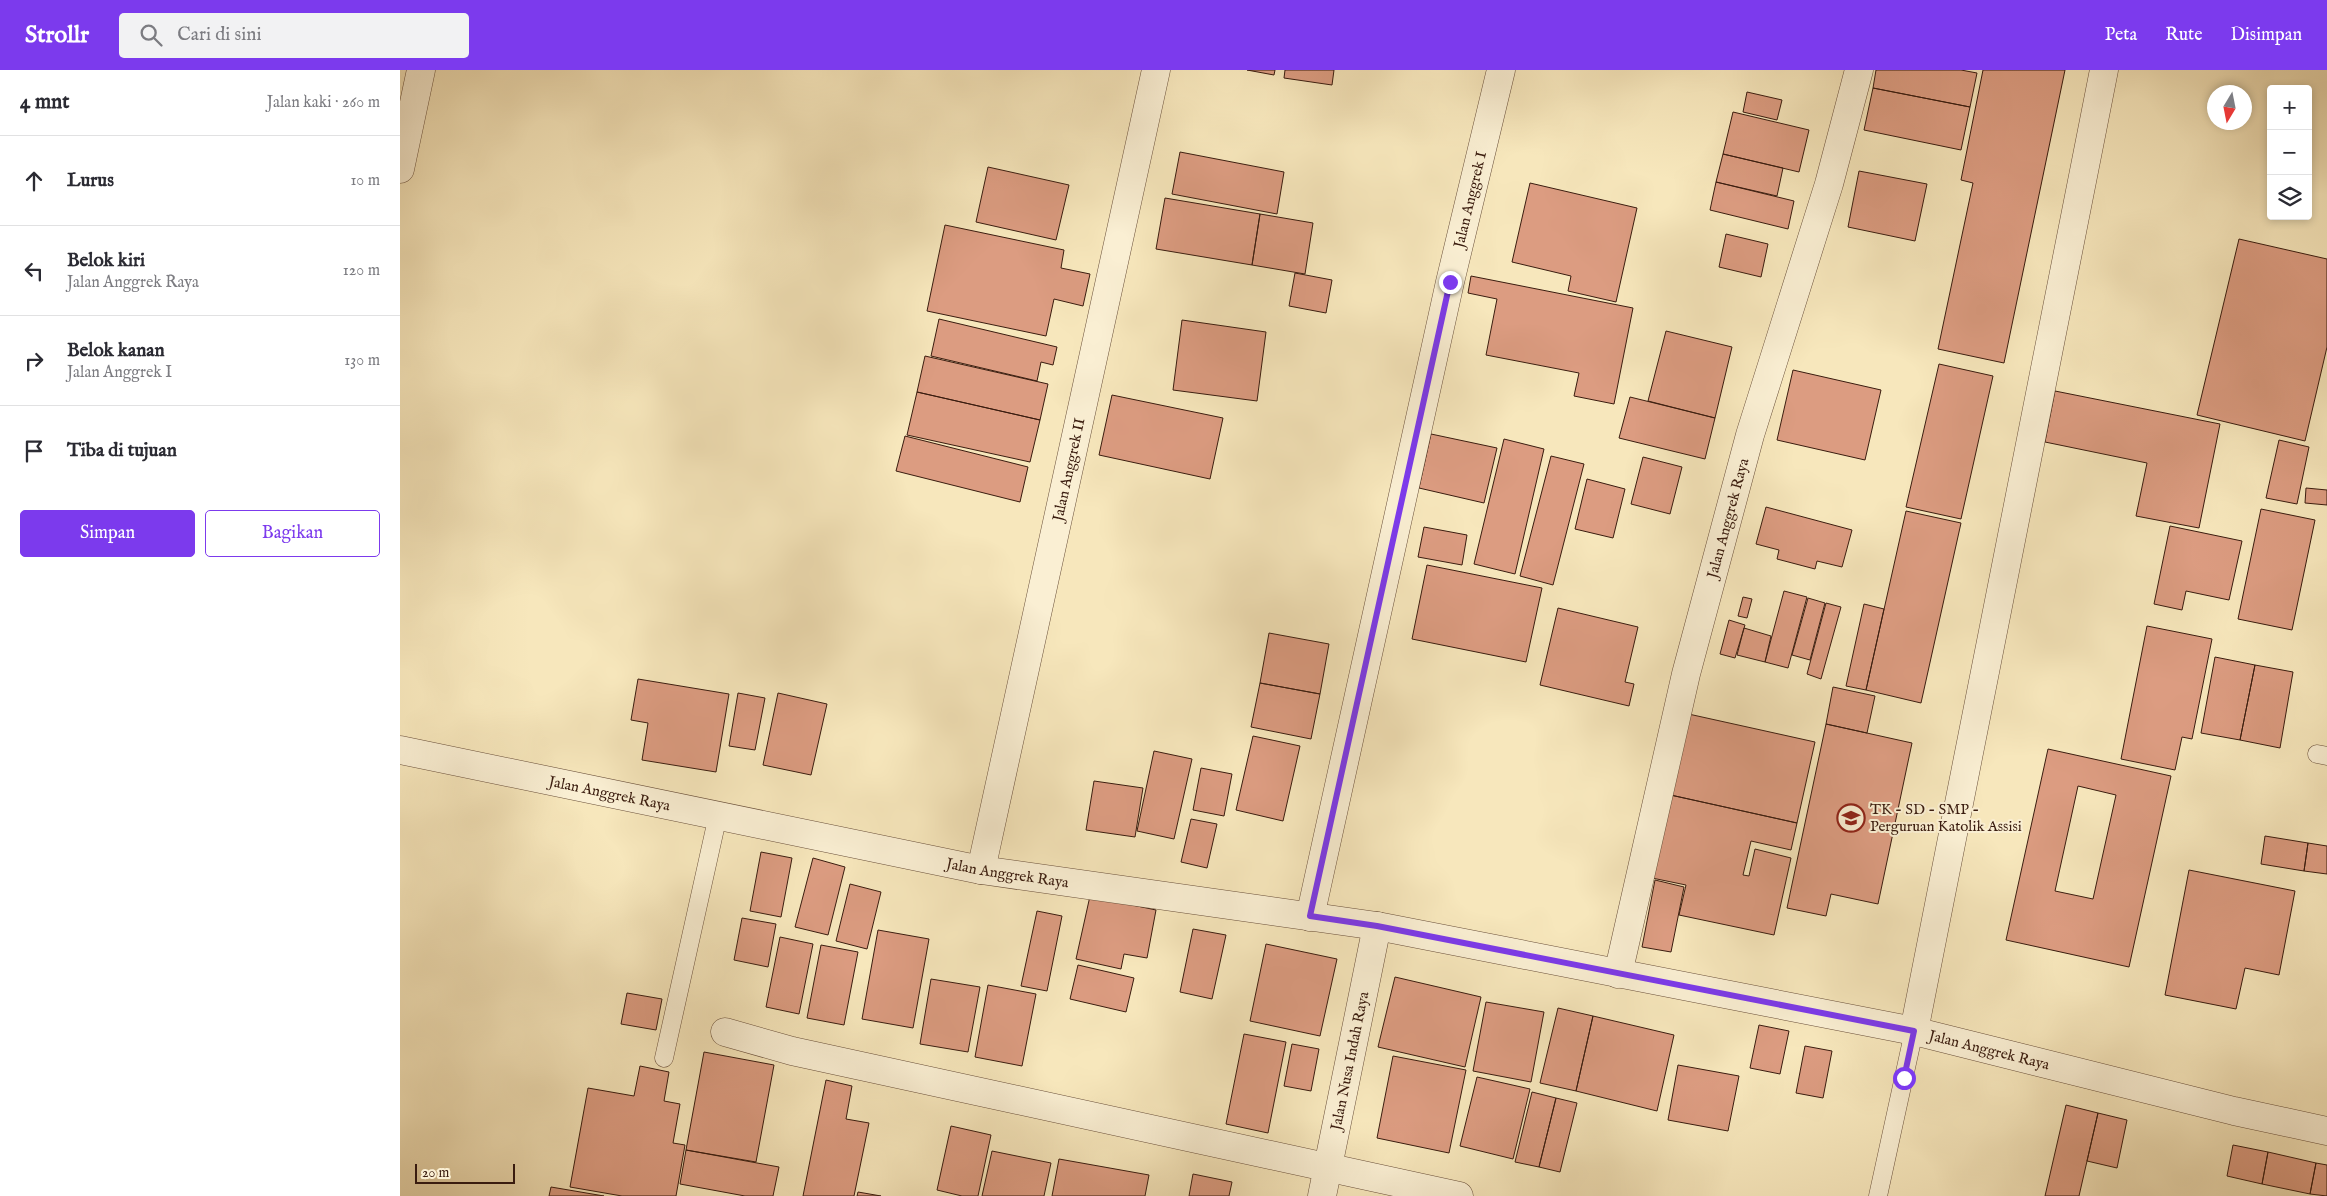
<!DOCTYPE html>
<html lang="id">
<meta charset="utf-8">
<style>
:root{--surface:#fff;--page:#f2f2f3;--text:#2b2b33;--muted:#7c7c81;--line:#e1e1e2;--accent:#7c3aed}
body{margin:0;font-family:"IM FELL English",serif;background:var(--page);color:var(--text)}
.controls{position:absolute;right:15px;top:15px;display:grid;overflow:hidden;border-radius:5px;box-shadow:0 2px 8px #0003}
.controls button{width:45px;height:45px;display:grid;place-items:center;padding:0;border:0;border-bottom:1px solid var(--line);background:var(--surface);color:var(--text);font:25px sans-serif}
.compass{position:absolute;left:1807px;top:15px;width:45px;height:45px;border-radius:50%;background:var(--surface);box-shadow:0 2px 8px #0003;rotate:190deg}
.scale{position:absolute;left:15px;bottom:12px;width:100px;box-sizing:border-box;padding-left:5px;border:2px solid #3a1c0f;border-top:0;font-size:14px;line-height:18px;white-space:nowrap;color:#3a1c0f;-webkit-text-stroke:4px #faefd3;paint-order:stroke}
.stop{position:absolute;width:15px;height:15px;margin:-11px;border:4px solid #7c3aed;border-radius:50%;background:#fff}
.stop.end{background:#7c3aed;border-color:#fff;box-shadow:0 1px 5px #0008}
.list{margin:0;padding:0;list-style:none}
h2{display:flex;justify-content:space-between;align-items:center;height:65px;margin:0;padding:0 20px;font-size:21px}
h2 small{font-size:16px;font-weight:400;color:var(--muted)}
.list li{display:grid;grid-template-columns:32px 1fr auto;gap:15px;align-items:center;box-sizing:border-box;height:90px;padding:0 20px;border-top:1px solid var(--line)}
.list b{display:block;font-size:19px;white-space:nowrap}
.list p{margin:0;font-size:16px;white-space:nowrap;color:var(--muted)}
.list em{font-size:16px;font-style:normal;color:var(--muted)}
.actions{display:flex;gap:10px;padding:15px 20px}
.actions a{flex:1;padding:11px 0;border:1px solid var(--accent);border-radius:5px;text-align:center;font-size:18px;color:var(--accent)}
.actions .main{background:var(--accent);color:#fff}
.icon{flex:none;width:28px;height:28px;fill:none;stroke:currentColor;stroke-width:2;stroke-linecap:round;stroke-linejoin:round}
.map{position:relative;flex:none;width:1927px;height:1126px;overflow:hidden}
header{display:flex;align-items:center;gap:30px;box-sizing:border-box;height:70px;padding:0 25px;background:var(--accent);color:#fff}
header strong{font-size:24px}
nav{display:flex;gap:28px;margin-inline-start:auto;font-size:18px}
.search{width:350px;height:45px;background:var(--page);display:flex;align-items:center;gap:12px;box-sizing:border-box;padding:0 18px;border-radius:5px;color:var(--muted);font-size:19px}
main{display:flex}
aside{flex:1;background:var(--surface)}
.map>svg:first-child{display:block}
.building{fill:#dc9c81;stroke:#3a1c0f;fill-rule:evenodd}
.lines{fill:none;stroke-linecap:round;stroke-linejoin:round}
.service-casing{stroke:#694f3a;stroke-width:19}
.minor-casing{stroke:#694f3a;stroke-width:29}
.service{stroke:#faefd3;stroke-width:18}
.minor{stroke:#faefd3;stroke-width:28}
.route{stroke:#7c3aed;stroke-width:6}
.labels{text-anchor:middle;stroke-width:4;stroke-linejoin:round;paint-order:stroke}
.street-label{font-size:15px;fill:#3a1c0f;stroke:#faefd3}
.poi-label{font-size:15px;fill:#3a1c0f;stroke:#faefd3;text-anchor:start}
</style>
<header>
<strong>Strollr</strong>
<div class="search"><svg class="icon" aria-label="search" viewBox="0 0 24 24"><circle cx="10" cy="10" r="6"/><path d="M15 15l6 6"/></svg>Cari di sini</div>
<nav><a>Peta</a><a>Rute</a><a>Disimpan</a></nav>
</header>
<main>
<aside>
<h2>4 mnt<small>Jalan kaki · 260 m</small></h2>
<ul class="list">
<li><svg class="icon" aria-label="ahead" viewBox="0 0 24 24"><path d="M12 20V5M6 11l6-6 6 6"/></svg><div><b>Lurus</b></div><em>10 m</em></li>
<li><svg class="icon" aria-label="left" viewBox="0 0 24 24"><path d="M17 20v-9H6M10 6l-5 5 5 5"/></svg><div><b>Belok kiri</b><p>Jalan Anggrek Raya</p></div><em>120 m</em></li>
<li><svg class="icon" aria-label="right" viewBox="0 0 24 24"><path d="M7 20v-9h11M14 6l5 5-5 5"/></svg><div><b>Belok kanan</b><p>Jalan Anggrek I</p></div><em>130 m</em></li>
<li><svg class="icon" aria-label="arrive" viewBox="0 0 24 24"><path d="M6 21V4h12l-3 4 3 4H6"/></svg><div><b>Tiba di tujuan</b></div></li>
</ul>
<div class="actions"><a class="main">Simpan</a><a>Bagikan</a></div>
</aside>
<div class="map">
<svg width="1927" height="1126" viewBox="0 0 1927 1126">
<rect width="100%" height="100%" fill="#f7e7bc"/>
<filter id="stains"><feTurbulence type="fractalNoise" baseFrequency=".004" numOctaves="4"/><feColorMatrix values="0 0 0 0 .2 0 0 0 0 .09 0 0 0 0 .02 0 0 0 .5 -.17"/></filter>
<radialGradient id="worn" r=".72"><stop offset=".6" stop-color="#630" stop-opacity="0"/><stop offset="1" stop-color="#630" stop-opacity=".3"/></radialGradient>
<path class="building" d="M847 0H875L874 5Z
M885 0H934L932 15 884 8Z
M1476 0H1561L1577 3 1570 37 1473 18Z
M1583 0H1665L1604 293 1538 279 1573 113 1561 110Z
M1473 18 1570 37 1561 80 1464 60Z
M1347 22 1382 30 1377 50 1343 42Z
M1333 42 1409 60 1399 102 1323 84Z
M780 82 884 102 877 144 772 124Z
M1323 84 1383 98 1377 126 1316 112Z
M588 97 669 115 656 170 576 152Z
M1459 101 1527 114 1515 171 1448 157Z
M1316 112 1394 131 1388 159 1310 140Z
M1130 113 1237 138 1216 232 1168 221 1171 206 1112 192Z
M765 128 860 144 852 195 756 179Z
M860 144 913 153 905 204 852 195Z
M545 155 664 180 661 198 690 204 683 236 654 229 646 266 527 241Z
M1326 164 1368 174 1361 207 1319 197Z
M1839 169 1927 189V277L1905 371 1797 345Z
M895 203 932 210 926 243 889 236Z
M1071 206 1233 238 1214 334 1174 326 1179 303 1086 285 1097 229 1068 223Z
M539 249 657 277 653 295 641 292 637 311 531 286Z
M782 250 866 262 857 331 773 320Z
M1266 261 1332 277 1315 348 1248 331Z
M525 286 648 314 640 350 517 322Z
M1539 294 1593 306 1561 449 1506 437Z
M1393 300 1481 320 1465 390 1377 370Z
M1655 321 1820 354 1799 458 1736 446 1747 393 1645 372Z
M517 322 640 350 630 392 507 365Z
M712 325 823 348 810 409 699 385Z
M1230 327 1315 348 1305 389 1219 368Z
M1031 364 1097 378 1084 433 1019 418Z
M505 366 628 397 620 432 496 401Z
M1104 369 1144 379 1115 504 1074 494Z
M1879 370 1909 377 1897 434 1866 428Z
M1151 386 1184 394 1153 515 1120 506Z
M1243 387 1282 397 1270 444 1231 434Z
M1187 409 1225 419 1213 468 1175 459Z
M1906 418 1927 420V435L1905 433Z
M1366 437 1452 460 1442 497 1417 491 1415 499 1377 489 1379 480 1356 474Z
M1861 439 1915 450 1892 560 1838 549Z
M1506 441 1561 453 1521 633 1466 620Z
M1770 456 1842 471 1829 530 1786 521 1782 540 1754 534Z
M1024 457 1067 465 1062 495 1018 487Z
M1027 495 1142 518 1126 592 1012 569Z
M1384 521 1407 527 1388 598 1365 592Z
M1343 527 1352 529 1347 548 1338 546Z
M1408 528 1425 533 1410 590 1392 585Z
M1426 533 1441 537 1421 609 1407 604Z
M1464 534 1484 539 1466 620 1446 616Z
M1158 538 1238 557 1225 612 1234 614 1229 636 1140 615Z
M1329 550 1345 555 1335 588 1320 584Z
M1747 556 1812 569 1792 669 1782 667 1775 700 1721 689Z
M1344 558 1371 566 1365 592 1337 585Z
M869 563 929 574 920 624 860 613Z
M1815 587 1855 595 1840 670 1801 663Z
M1855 595 1893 602 1880 678 1840 670Z
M238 609 329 624 316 702 242 690 248 653 231 650Z
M860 613 920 624 911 669 851 657Z
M1433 617 1475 626 1467 663 1426 654Z
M338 623 365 628 355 680 329 676Z
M378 623 427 634 411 705 363 695Z
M1284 643 1415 672 1397 753 1266 724Z
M1426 654 1512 673 1478 834 1431 824 1426 846 1387 838Z
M853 666 900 676 883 751 836 740Z
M1648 679 1771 706 1729 897 1606 870ZM1678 716 1716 725 1693 829 1655 821Z
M754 681 792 689 774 769 737 761Z
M801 698 832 704 824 746 793 740Z
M694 711 743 718 735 767 686 760Z
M1266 724 1397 753 1391 780 1351 771 1343 805 1349 806 1355 779 1391 788 1374 865 1279 845 1286 815 1252 808Z
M791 749 817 754 807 798 781 792Z
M1865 766 1908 773 1904 801 1861 794Z
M1908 773 1927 776V804L1904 801Z
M361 782 392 788 381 847 350 841Z
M413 788 445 797 428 865 395 857Z
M1789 800 1895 821 1879 905 1845 898 1836 939 1765 925Z
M1255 810 1284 817 1271 882 1242 877Z
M450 814 481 822 467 879 436 871Z
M690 826 756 840 747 888 724 884 721 899 676 889Z
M637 841 662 846 647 921 621 916Z
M342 848 376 854 368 897 334 890Z
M793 859 826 865 812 929 780 922Z
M478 860 529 869 513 958 462 949Z
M380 867 413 874 399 944 366 937Z
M866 874 937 889 920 966 850 951Z
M421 875 458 882 444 955 407 948Z
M678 895 734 908 726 942 670 929Z
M995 907 1081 927 1065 997 978 977Z
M531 909 580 917 568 982 520 974Z
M588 915 636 924 622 996 575 987Z
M227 923 262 929 256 960 221 954Z
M1086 932 1144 942 1131 1012 1073 1001Z
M1158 938 1193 946 1176 1021 1140 1013Z
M1193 946 1274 965 1257 1041 1176 1021Z
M1359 955 1389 961 1380 1004 1350 998Z
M844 964 886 972 868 1063 826 1054Z
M892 974 919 979 911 1021 884 1016Z
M1405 976 1432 981 1423 1028 1396 1023Z
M304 982 374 995 356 1092 286 1080Z
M993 986 1066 1000 1049 1083 977 1068Z
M1278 995 1339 1006 1328 1061 1268 1050Z
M240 996 269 1002 264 1031 280 1034 273 1073 285 1075 276 1126H222L170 1117 188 1018 234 1026Z
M1077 1007 1130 1019 1113 1089 1060 1076Z
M426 1010 452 1016 446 1049 469 1053 454 1126H403Z
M1132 1022 1156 1028 1139 1097 1115 1092Z
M1156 1028 1177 1033 1160 1102 1139 1097Z
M1666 1035 1698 1043 1679 1126H1645Z
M1698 1043 1727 1050 1717 1098 1687 1091Z
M551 1056 591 1065 578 1126H562L537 1120Z
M1833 1075 1868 1082 1862 1114 1827 1106Z
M286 1080 379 1097 373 1126H345L280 1114Z
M592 1081 651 1093 644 1126H582Z
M1868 1082 1916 1093 1910 1124 1862 1114Z
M659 1089 749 1105 745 1126H652Z
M1916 1093 1927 1095V1126L1910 1124Z
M793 1104 832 1112 829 1126H789Z
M151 1117 204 1126H149Z
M458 1122 481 1126H457Z"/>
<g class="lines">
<g class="service-casing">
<path id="service" d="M1917 684 1927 686
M264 988 318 745
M1478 1126 1514 961"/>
</g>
<g class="minor-casing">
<g id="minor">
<path d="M0 99 21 0"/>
<path id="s1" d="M0 680 581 800 977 856 1514 961 1834 1041 1927 1061"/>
<path id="s2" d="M581 800 756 0"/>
<path id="s3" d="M910 847 1050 212 1101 0"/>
<path id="s4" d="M1218 904 1286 604 1350 365 1429 114 1459 0"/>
<path d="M1514 961 1704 0"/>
<path d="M325 962 392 981 1059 1126"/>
<path id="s5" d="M922 1126 977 856"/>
</g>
</g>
<use href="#service" class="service"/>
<use href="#minor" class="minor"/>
</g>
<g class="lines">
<path class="route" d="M1050 212 910 846 977 856 1514 961 1504 1008"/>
</g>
<defs>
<g id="school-ring" transform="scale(1.4375)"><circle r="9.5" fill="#faefd3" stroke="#8f2418" stroke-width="1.5"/><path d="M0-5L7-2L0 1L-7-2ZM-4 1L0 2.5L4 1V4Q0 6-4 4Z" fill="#8f2418"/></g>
</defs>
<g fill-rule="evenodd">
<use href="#school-ring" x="1451" y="748"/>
</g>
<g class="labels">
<g class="street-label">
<text dy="5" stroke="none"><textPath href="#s3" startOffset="735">Jalan Anggrek I</textPath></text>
<text dy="5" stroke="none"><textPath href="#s2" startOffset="410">Jalan Anggrek II</textPath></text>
<text dy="5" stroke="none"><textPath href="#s4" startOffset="469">Jalan Anggrek Raya</textPath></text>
<text dy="5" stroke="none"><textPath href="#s1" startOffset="214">Jalan Anggrek Raya</textPath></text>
<text dy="5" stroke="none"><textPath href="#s1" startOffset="620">Jalan Anggrek Raya</textPath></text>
<text dy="5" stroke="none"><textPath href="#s1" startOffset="1618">Jalan Anggrek Raya</textPath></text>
<text dy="5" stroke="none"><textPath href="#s5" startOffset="138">Jalan Nusa Indah Raya</textPath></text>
</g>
<g class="poi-label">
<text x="1470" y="744">TK - SD - SMP -<tspan x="1470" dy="17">Perguruan Katolik Assisi</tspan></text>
</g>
</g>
<rect width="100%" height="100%" filter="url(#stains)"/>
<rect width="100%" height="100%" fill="url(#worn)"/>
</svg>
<div class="controls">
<button>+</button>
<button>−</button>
<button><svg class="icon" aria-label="layers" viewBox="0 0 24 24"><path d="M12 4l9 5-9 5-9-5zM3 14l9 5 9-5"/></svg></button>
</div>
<svg class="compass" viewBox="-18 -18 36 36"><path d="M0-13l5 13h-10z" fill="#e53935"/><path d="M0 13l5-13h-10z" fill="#7c7c81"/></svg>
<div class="scale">20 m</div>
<div class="stop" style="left:1504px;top:1008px"></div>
<div class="stop end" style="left:1050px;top:212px"></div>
</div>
</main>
